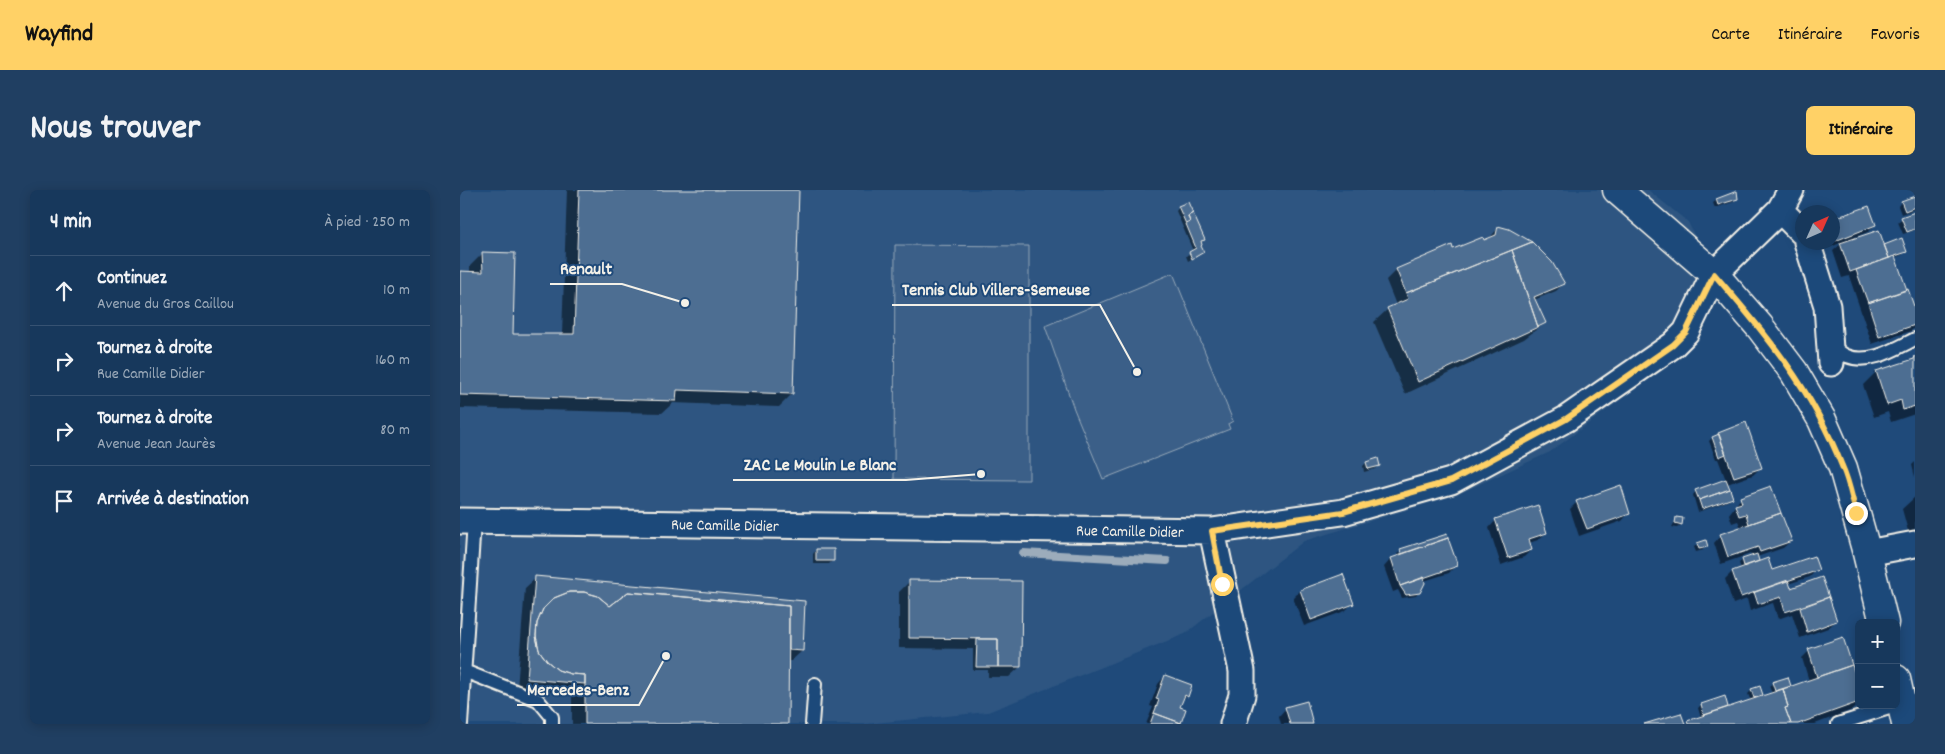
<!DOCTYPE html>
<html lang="fr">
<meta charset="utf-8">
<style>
:root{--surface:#17385c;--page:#203f62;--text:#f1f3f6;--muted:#9eacbb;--line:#365272;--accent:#ffd166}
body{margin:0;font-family:Dekko,sans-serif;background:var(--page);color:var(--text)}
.controls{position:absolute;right:15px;bottom:15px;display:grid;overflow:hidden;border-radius:8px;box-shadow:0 2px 12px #0003}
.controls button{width:45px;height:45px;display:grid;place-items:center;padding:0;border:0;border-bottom:1px solid var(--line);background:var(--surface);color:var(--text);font:25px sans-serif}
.compass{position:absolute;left:1335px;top:15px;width:45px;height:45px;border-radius:50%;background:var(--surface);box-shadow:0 2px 12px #0003;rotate:45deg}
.stop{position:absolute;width:15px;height:15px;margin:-11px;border:4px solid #ffd166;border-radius:50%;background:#fff}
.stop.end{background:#ffd166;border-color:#fff;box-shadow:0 1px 5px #0008}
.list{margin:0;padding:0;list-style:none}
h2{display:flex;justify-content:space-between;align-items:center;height:65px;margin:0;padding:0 20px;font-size:21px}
h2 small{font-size:16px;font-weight:400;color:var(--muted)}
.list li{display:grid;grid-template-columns:32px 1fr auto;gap:15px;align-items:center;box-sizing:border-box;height:70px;padding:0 20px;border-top:1px solid var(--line)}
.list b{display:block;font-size:19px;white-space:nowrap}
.list p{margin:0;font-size:16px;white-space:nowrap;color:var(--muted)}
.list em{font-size:16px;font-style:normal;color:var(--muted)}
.icon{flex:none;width:28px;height:28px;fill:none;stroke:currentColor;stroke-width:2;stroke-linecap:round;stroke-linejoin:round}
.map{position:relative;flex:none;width:1455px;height:534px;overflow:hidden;border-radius:8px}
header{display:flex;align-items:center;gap:30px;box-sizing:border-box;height:70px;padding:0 25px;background:var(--accent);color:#111}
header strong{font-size:24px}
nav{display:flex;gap:28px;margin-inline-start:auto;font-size:18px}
.intro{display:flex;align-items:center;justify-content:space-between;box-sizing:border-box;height:120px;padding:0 30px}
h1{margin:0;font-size:35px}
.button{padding:12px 22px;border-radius:8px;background:var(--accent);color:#111;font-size:18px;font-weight:700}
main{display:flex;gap:30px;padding:0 30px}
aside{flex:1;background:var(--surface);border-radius:8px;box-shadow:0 2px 12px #0003}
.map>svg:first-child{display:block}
.built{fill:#2d5581}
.green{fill:#3a5f88;stroke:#97a8b8}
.shadow{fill:#0007}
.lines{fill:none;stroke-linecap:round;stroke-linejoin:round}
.stream{stroke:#9cacbb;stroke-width:8}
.building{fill:#4d6e92;stroke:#f4f1e8}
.service-casing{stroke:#f4f1e8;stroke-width:16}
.minor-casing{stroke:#f4f1e8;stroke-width:29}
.secondary-casing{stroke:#f4f1e8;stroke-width:31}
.service{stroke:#1f4a7a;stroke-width:12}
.minor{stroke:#1f4a7a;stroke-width:25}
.secondary{stroke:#1f4a7a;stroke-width:28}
.route{stroke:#ffd166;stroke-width:6}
.labels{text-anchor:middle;stroke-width:4;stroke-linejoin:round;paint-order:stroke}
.street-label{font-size:16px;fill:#f4f1e8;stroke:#1f4a7a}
.leader{fill:none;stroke:#f4f1e8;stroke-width:2}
.callout-dot{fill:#f4f1e8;stroke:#1f4a7a;stroke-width:2}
.callout-label{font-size:18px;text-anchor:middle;font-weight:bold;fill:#f4f1e8;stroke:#1f4a7a;stroke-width:4;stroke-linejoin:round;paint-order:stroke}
</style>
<header>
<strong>Wayfind</strong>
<nav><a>Carte</a><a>Itinéraire</a><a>Favoris</a></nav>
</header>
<div class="intro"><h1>Nous trouver</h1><a class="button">Itinéraire</a></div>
<main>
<aside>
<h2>4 min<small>À pied · 250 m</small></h2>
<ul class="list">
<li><svg class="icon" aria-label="ahead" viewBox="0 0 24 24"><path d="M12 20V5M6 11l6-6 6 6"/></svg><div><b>Continuez</b><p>Avenue du Gros Caillou</p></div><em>10 m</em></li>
<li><svg class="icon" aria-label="right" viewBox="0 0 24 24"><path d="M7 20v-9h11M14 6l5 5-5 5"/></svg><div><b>Tournez à droite</b><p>Rue Camille Didier</p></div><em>160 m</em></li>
<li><svg class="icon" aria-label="right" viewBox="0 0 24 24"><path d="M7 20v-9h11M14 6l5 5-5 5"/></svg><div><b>Tournez à droite</b><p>Avenue Jean Jaurès</p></div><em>80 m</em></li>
<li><svg class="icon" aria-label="arrive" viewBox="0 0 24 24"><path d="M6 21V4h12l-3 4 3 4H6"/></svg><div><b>Arrivée à destination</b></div></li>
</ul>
</aside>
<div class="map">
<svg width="1455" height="534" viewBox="0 0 1455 534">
<rect width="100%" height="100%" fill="#1f4a7a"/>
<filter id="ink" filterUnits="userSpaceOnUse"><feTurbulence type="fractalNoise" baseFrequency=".02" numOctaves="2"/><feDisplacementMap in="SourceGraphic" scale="10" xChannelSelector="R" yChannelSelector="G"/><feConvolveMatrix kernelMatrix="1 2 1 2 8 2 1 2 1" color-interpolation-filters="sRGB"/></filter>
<g filter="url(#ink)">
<path class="built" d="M0 0H1188L1228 32 1240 57 1246 83 1220 158 1190 188 1090 262 996 305 844 351 725 444 528 522 404 534H0Z"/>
<path class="green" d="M435 55 569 56V290L434 289Z
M713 83 773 231 768 234 770 239 643 289 614 219 585 136Z"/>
<path class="shadow" d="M107 0H338L332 204 319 217 213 213 202 223 0 218V82L10 83V76L23 63 52 145H102Z
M1455 7V19L1441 24 1438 16 1441 12Z
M1277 9 1273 12 1255 18 1253 13 1257 10Z
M719 17 743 49 739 56 743 62 728 71 726 66 733 61 716 21Z
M1455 24V40L1443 44 1438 32 1442 28Z
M1372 30 1415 35 1408 42 1395 47 1396 49 1446 61 1442 65 1434 68 1455 123V137L1451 141 1412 154 1389 86 1382 88 1373 61 1383 52 1368 58 1366 52H1372Z
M1039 37 1103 94 1096 101 1074 110 1085 133 1064 149 945 204 914 132 928 119 936 115 926 90 936 80 991 56 993 61 1028 50Z
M1455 168V224L1431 232 1428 222 1414 227 1403 195 1416 182 1451 171Z
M1252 248 1300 278 1293 285 1267 294 1272 308 1268 311 1238 322 1233 305 1236 301 1266 290 1258 269H1256L1249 251Z
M1455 272V287L1452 275Z
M906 273 919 275 915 279 904 282 903 276Z
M1310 298 1331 351 1323 358 1297 367 1299 373 1312 382 1357 379 1350 387 1328 394 1330 400 1361 389 1376 431 1368 438 1340 448 1332 424 1318 429 1313 413 1290 421 1287 409 1273 414 1265 389 1272 382 1281 379 1279 373 1283 370 1292 367 1290 364 1261 374 1254 353 1261 345 1281 338 1278 331 1272 333 1269 324 1281 308Z
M1455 307V339L1448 341 1442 319Z
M1117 312 1169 323 1162 331 1119 346 1110 319Z
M1217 328 1222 329 1221 335 1217 338 1212 337Z
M1036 330 1086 343 1078 350 1069 353 1071 360 1064 367 1041 375 1029 338Z
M986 345 996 375 989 383 964 391 959 402 956 406 942 408 938 400 933 402 924 377 931 369 938 367 937 364 941 361Z
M1238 354 1246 356 1243 360 1236 362 1234 357Z
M356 360 373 370 369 374H353V364Z
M882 386 893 413 885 421 844 436 833 408 840 401Z
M76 388 343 412 342 461 331 471H328L327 534H112V504L57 499 65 398Z
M449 392H561L560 477 549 487H528V480H513V459L439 458V402Z
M1382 449 1399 499V513L1392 520 1355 534H1226L1241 528 1238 518 1241 515 1267 516 1263 520 1291 511 1288 504 1292 500 1301 505 1298 508 1312 504 1309 496 1313 493 1327 488 1330 498 1349 491 1342 468 1349 461Z
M705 486 727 506 720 512 718 517 725 520 719 534H686L693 517 690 516 698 494Z
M846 513 852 534H821L819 526 826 518Z"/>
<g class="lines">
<path class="stream" d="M563 363 707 371"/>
</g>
<path class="building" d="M119 0H339L333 204 217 200 216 211 0 205V81L23 82 22 62 55 63 53 144H114Z
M1277 1 1278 9 1258 15 1256 9Z
M1455 6V17L1445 21 1441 11Z
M728 12 733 23 728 26 730 32 726 34 718 16Z
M1409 16 1416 35 1375 51 1372 43V29Z
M1455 22V39L1447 42 1441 27Z
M733 23 745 50 741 51 742 55 741 56 744 62 732 69 729 62 736 58 726 34 730 32 728 26Z
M1038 36 1049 39 1072 52 946 103 936 79 992 55 993 59 1023 47 1024 50 1036 45Z
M1419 40 1429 68 1390 82 1380 53Z
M1442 48 1447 62 1429 68 1424 55Z
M1072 52 1092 72 1105 94 1074 107 1086 133 1078 137 1052 60Z
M1052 60 1078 137 958 192 927 118 948 109 946 103Z
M1435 66 1447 100 1408 113 1396 80Z
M1448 99 1455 119V135L1419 147 1408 113Z
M1455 166V216L1443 220 1441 210 1427 215 1416 181 1454 169Z
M1286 232 1302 278 1274 287 1258 243Z
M1259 244 1266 264 1259 267 1252 247Z
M918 268 920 276 908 279 906 272Z
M1266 289 1270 299 1239 310 1235 300Z
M1161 295 1170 324 1127 339 1116 311Z
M1311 296 1321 323 1289 334 1286 324 1279 326 1275 315 1282 313 1280 307Z
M1270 299 1273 308 1242 319 1239 310Z
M1078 315 1087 343 1069 349 1072 360 1048 368 1035 329Z
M1321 323 1332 351 1300 362 1298 357 1268 367 1260 344Z
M1216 327 1223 328 1222 335 1215 333Z
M987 344 988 348 941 364 940 359Z
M988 348 998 376 940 396 931 368Z
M1246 350 1248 357 1239 359 1237 353Z
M356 359H374V371H356Z
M1297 364 1299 371 1284 376 1282 369Z
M1354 366 1359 380 1281 407 1272 381 1308 368 1312 380Z
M883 384 894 414 851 430 840 400Z
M75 386 345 411 343 461 329 460V416L168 402 150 416 138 406 124 402H109L94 408 83 419 77 433 76 446 79 460 87 471 98 480 111 484 125 485V494L67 489Z
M964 387 965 393 960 403 946 405 940 396Z
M1362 387 1369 407 1325 422 1321 407 1298 414 1294 402 1328 390 1331 398Z
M449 390 562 391 561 477H538V449L449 448Z
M109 402H124L138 406 150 416 168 402 329 416 328 534H125V485L111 484 98 480 87 471 79 460 76 446 77 433 83 419 94 408Z
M1369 407 1377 431 1347 442 1340 418Z
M1383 447 1392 475 1357 487 1348 459Z
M517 449H538V477H516Z
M1392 475 1399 495V512L1338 534H1331L1325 518 1328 517 1323 499Z
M705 485 732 495 728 507 725 505 720 517 726 519 721 533 694 523 699 510 696 509Z
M1328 487 1331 496 1315 501 1312 492Z
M1300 496 1303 505 1294 508 1291 499Z
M1323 499 1328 517 1325 518 1331 534H1228L1227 531Z
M1265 506 1268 517 1244 525 1241 514Z
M847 511 853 534H830L825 517Z
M694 523 721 533V534H690Z
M1221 523 1225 534H1184Z"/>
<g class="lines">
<g class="service-casing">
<path id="service" d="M1371 154C1376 158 1381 164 1387 166 1409 175 1435 159 1455 149
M4 481 78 510 92 527V534
M1 534 14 331
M352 534 355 494
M1378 534 1442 514"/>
</g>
<g class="minor-casing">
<path id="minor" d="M1320 20 1342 42
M1347 52 1367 116 1371 173
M0 331 752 341 883 322 991 291 1106 229 1213 155 1226 142 1254 84 1320 20 1331 0
M752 341 782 481V505L773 534
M1407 363 1455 354"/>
</g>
<g class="secondary-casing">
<path id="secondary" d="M1157 0 1254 84 1300 137 1334 182 1362 230 1383 278 1407 363 1424 433
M1436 489 1446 534"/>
</g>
<use href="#service" class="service"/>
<use href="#minor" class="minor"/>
<use href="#secondary" class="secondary"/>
</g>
</g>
<g class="lines" filter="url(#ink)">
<path class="route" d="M762 394 752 341 883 322 991 291 1106 229 1213 155 1226 142 1254 84C1307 145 1352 199 1382 276 1389 291 1392 308 1396 323"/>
</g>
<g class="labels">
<g class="street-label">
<text transform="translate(265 334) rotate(1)" y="6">Rue Camille Didier</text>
<text transform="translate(670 340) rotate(1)" y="6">Rue Camille Didier</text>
</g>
</g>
<path class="leader" d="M225 113L162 94H90M677 182L640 115H432M521 284L446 290H273M206 466L179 515H57"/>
<g class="callout-dot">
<circle cx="225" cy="113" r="5"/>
<circle cx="677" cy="182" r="5"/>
<circle cx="521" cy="284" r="5"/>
<circle cx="206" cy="466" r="5"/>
</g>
<g class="callout-label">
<text x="126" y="84">Renault</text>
<text x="536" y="105">Tennis Club Villers-Semeuse</text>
<text x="360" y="280">ZAC Le Moulin Le Blanc</text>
<text x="118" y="505">Mercedes-Benz</text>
</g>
</svg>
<div class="controls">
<button>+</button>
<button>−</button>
</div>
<svg class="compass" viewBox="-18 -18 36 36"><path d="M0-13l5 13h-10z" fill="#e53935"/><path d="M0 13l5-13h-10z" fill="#9eacbb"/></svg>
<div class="stop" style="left:762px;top:394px"></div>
<div class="stop end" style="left:1396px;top:323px"></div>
</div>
</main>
